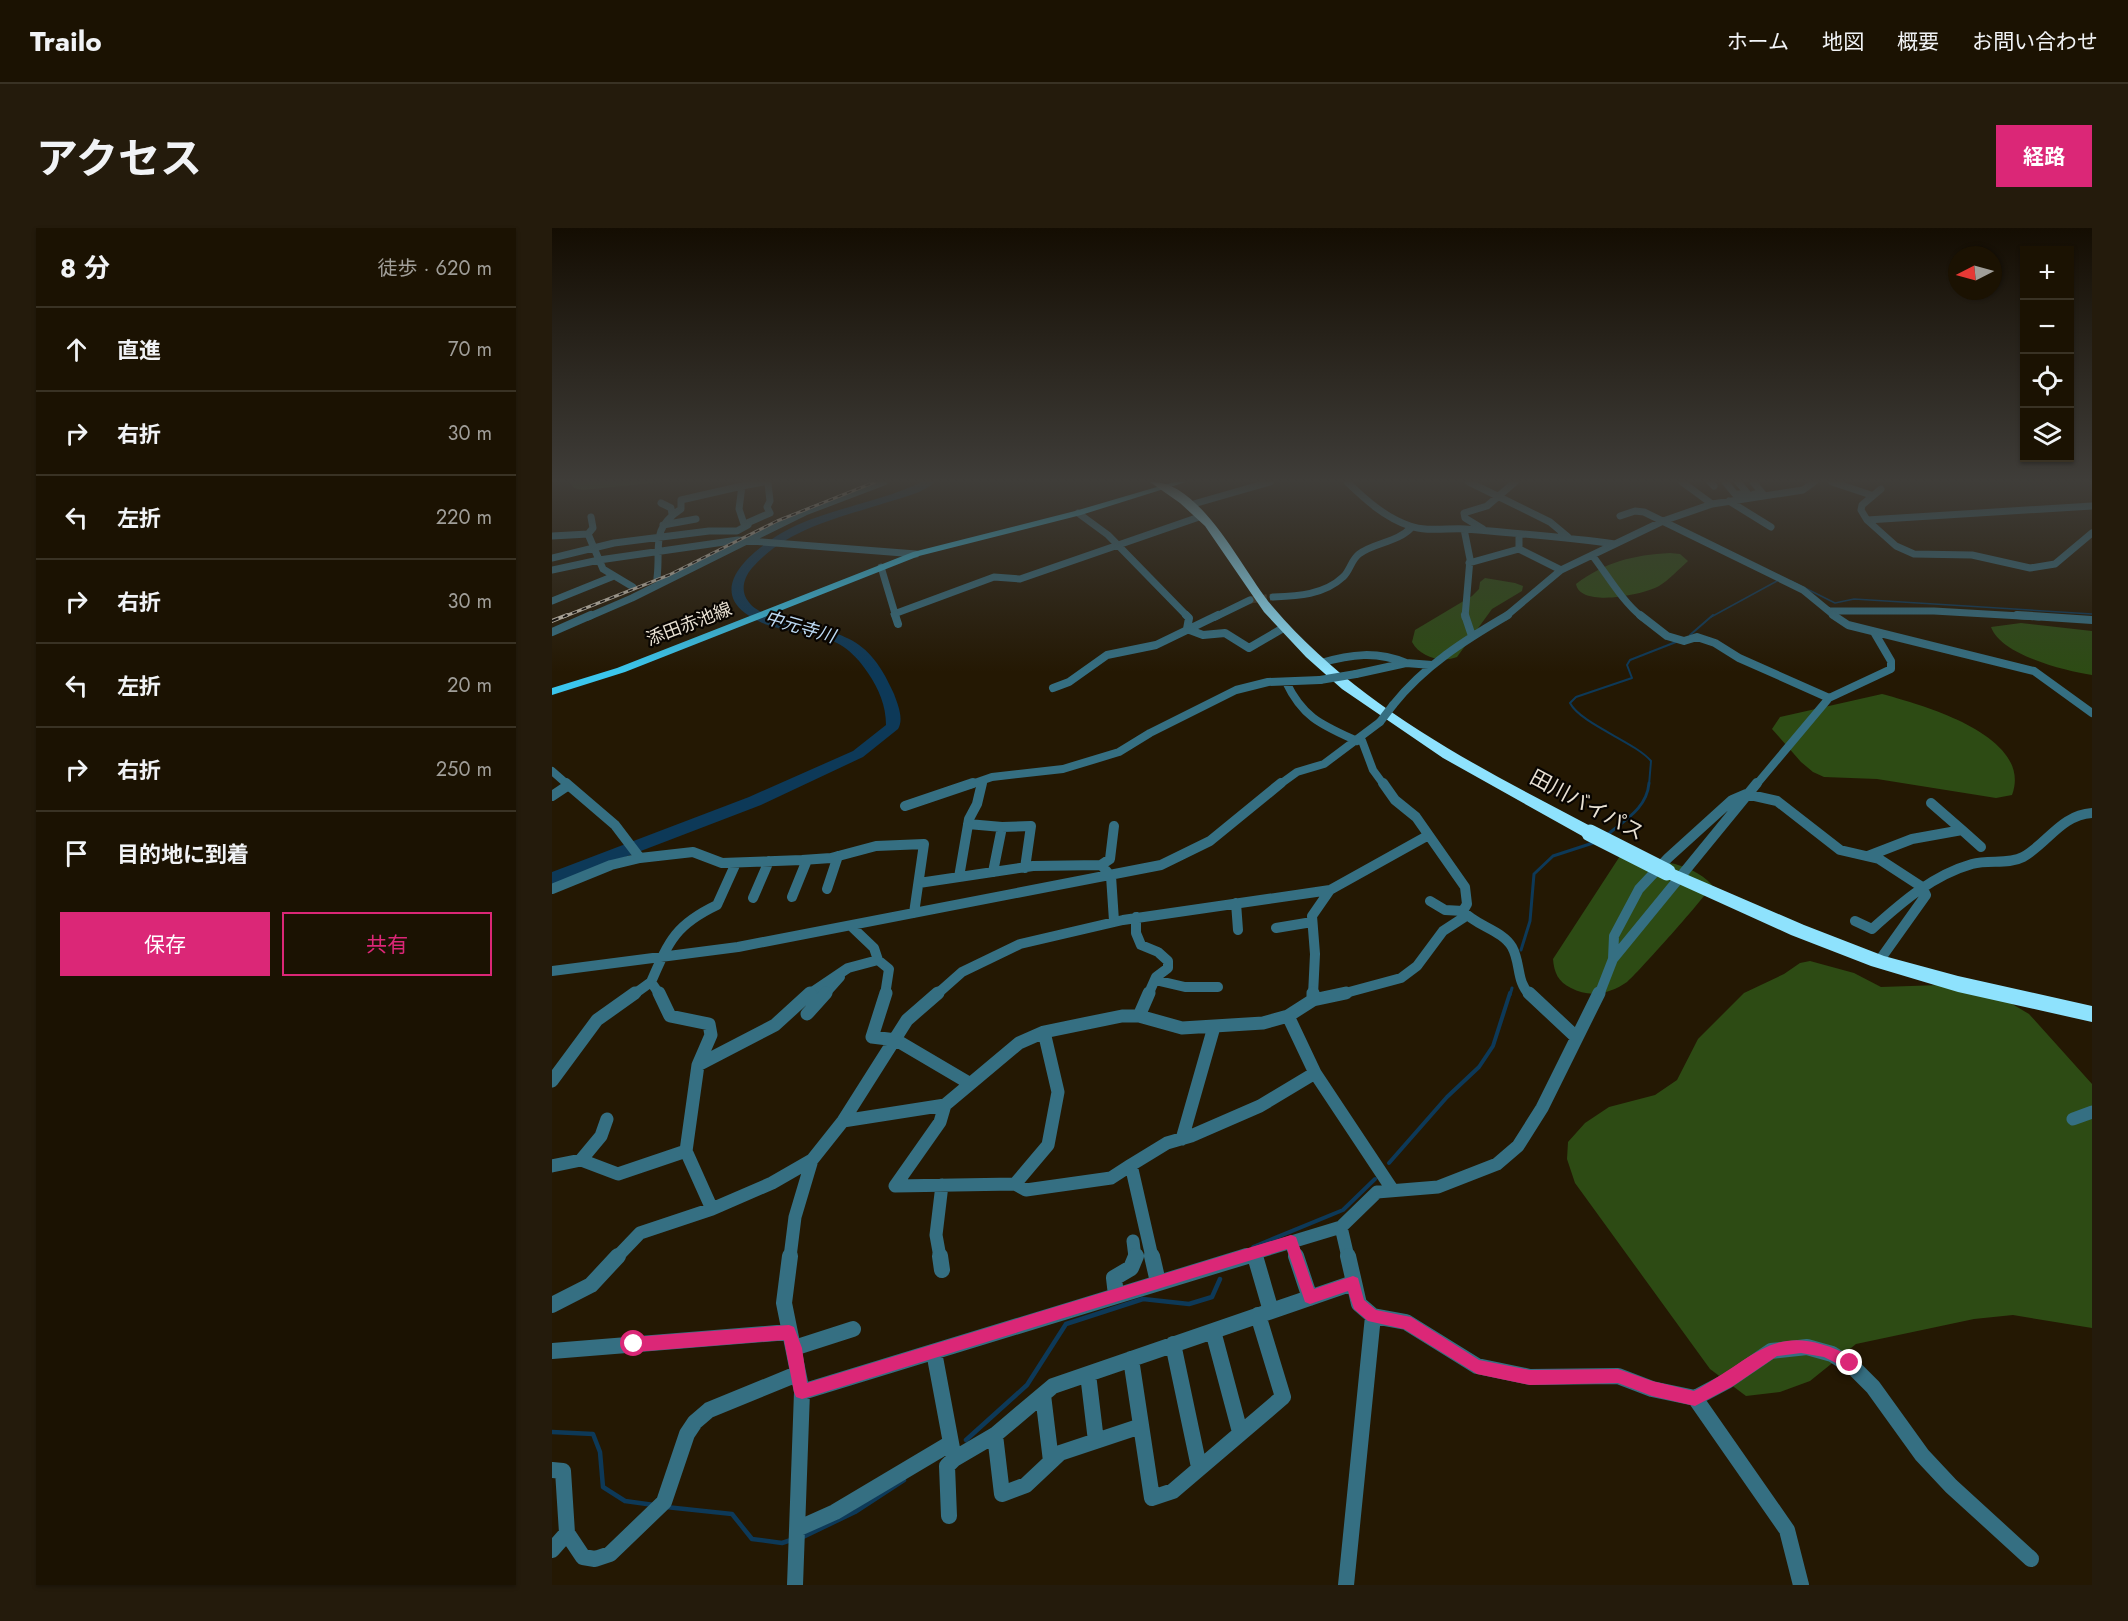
<!DOCTYPE html>
<html lang="ja">
<meta charset="utf-8">
<style>
:root{--surface:#1b1202;--page:#241b0c;--text:#f1f3f6;--muted:#a09e99;--line:#393224;--accent:#db2777}
body{margin:0;font-family:Jost,"Noto Sans JP",sans-serif;background:var(--page);color:var(--text)}
.controls{position:absolute;right:18px;top:18px;display:grid;overflow:hidden;border-radius:0px;box-shadow:0 2px 4px #0004}
.controls button{width:54px;height:54px;display:grid;place-items:center;padding:0;border:0;border-bottom:2px solid var(--line);background:var(--surface);color:var(--text);font:30px sans-serif}
.compass{position:absolute;left:1396px;top:18px;width:54px;height:54px;border-radius:50%;background:var(--surface);box-shadow:0 2px 4px #0004;rotate:264deg}
.stop{position:absolute;width:18px;height:18px;margin:-14px;border:4px solid #db2777;border-radius:50%;background:#fff}
.stop.end{background:#db2777;border-color:#fff;box-shadow:0 2px 6px #0008}
.list{margin:0;padding:0;list-style:none}
h2{display:flex;justify-content:space-between;align-items:center;height:78px;margin:0;padding:0 24px;font-size:26px}
h2 small{font-size:20px;font-weight:400;color:var(--muted)}
.list li{display:grid;grid-template-columns:39px 1fr auto;gap:18px;align-items:center;box-sizing:border-box;height:84px;padding:0 24px;border-top:2px solid var(--line)}
.list b{display:block;font-size:22px;white-space:nowrap}
.list em{font-size:20px;font-style:normal;color:var(--muted)}
.actions{display:flex;gap:12px;padding:18px 24px}
.actions a{flex:1;padding:14px 0;border:2px solid var(--accent);border-radius:0px;text-align:center;font-size:21px;color:var(--accent)}
.actions .main{background:var(--accent);color:#fff}
.icon{flex:none;width:33px;height:33px;fill:none;stroke:currentColor;stroke-width:2;stroke-linecap:round;stroke-linejoin:round}
.map{position:relative;flex:none;width:1540px;height:1357px;overflow:hidden;border-radius:0px}
header{display:flex;align-items:center;gap:36px;box-sizing:border-box;height:84px;padding:0 30px;background:var(--surface);border-bottom:2px solid var(--line)}
header strong{font-size:28px}
nav{display:flex;gap:33px;margin-inline-start:auto;font-size:21px}
.intro{display:flex;align-items:center;justify-content:space-between;box-sizing:border-box;height:144px;padding:0 36px}
h1{margin:0;font-size:42px}
.button{padding:15px 27px;border-radius:0px;background:var(--accent);color:#fff;font-size:21px;font-weight:700}
main{display:flex;gap:36px;padding:0 36px}
aside{flex:1;background:var(--surface);border-radius:0px;box-shadow:0 2px 4px #0004}
.map>svg:first-child{display:block}
.forest{fill:#2d4b14}
.lines{fill:none;stroke-linecap:round;stroke-linejoin:round}
.stream-far4{stroke:#0d3958;stroke-width:1.5}
.stream-far3{stroke:#0d3958;stroke-width:2}
.stream-far2{stroke:#0d3958;stroke-width:3}
.stream-far1{stroke:#0d3958;stroke-width:4}
.stream{stroke:#0d3958;stroke-width:4.5}
.river{fill:#0d3958;fill-rule:evenodd}
.street-tunnel{stroke:#423622;stroke-width:7;stroke-dasharray:7 3;stroke-linecap:butt}
.street-far4{stroke:#356f82;stroke-width:7}
.street-far3{stroke:#356f82;stroke-width:8}
.street-far2{stroke:#356f82;stroke-width:10}
.street-far1{stroke:#356f82;stroke-width:13}
.street{stroke:#356f82;stroke-width:16}
.primary{fill:#3bc6ed;fill-rule:evenodd}
.highway{fill:#8ee2fd;fill-rule:evenodd}
.rail-far1-casing{stroke:#d1c9ba;stroke-width:3}
.rail-casing{stroke:#d1c9ba;stroke-width:4}
.rail-far1{stroke:#090501;stroke-width:1.5;stroke-dasharray:5;stroke-linecap:butt}
.rail{stroke:#090501;stroke-width:2;stroke-dasharray:7;stroke-linecap:butt}
.street-bridge{stroke:#356f82;stroke-width:8}
.highway-bridge{stroke:#8ee2fd;stroke-width:17}
.route{fill:#db2777}
.labels{text-anchor:middle;stroke-width:4.5;stroke-linejoin:round;paint-order:stroke}
.far-street-label{font-size:18px;fill:#e9e1d3;stroke:#090501}
.far-water-label{font-size:18px;font-style:italic;fill:#bcd9f3;stroke:#090501}
.street-label{font-size:21px;fill:#e9e1d3;stroke:#090501}
</style>
<header>
<strong>Trailo</strong>
<nav><a>ホーム</a><a>地図</a><a>概要</a><a>お問い合わせ</a></nav>
</header>
<div class="intro"><h1>アクセス</h1><a class="button">経路</a></div>
<main>
<aside>
<h2>8 分<small>徒歩 · 620 m</small></h2>
<ul class="list">
<li><svg class="icon" aria-label="ahead" viewBox="0 0 24 24"><path d="M12 20V5M6 11l6-6 6 6"/></svg><div><b>直進</b></div><em>70 m</em></li>
<li><svg class="icon" aria-label="right" viewBox="0 0 24 24"><path d="M7 20v-9h11M14 6l5 5-5 5"/></svg><div><b>右折</b></div><em>30 m</em></li>
<li><svg class="icon" aria-label="left" viewBox="0 0 24 24"><path d="M17 20v-9H6M10 6l-5 5 5 5"/></svg><div><b>左折</b></div><em>220 m</em></li>
<li><svg class="icon" aria-label="right" viewBox="0 0 24 24"><path d="M7 20v-9h11M14 6l5 5-5 5"/></svg><div><b>右折</b></div><em>30 m</em></li>
<li><svg class="icon" aria-label="left" viewBox="0 0 24 24"><path d="M17 20v-9H6M10 6l-5 5 5 5"/></svg><div><b>左折</b></div><em>20 m</em></li>
<li><svg class="icon" aria-label="right" viewBox="0 0 24 24"><path d="M7 20v-9h11M14 6l5 5-5 5"/></svg><div><b>右折</b></div><em>250 m</em></li>
<li><svg class="icon" aria-label="arrive" viewBox="0 0 24 24"><path d="M6 21V4h12l-3 4 3 4H6"/></svg><div><b>目的地に到着</b></div></li>
</ul>
<div class="actions"><a class="main">保存</a><a>共有</a></div>
</aside>
<div class="map">
<svg width="1540" height="1357" viewBox="0 0 1540 1357">
<rect width="100%" height="100%" fill="#241803"/>
<path class="forest" d="M17 254H110L31 262 22 260Z
M1118 325 1128 326 1136 333C1127 341 1117 352 1107 358 1091 367 1028 380 1024 356 1053 334 1081 327 1118 325Z
M933 350 963 355 971 358 970 363 940 381 905 429C889 435 868 429 860 414L863 402 920 368 927 361 928 354Z
M1469 395 1540 403V447C1513 443 1449 427 1439 399Z
M1330 466C1371 477 1482 508 1460 567L1444 570 1325 551 1272 549 1261 544 1249 534 1220 501 1228 489Z
M1068 628C1098 632 1138 632 1160 657 1157 665 1084 747 1075 754 1058 766 1037 770 1019 760 1006 754 1002 744 1001 731Z
M1258 733 1302 745 1329 759 1388 757 1445 767 1477 786 1540 856V1100L1461 1087 1422 1091 1304 1116 1258 1153 1228 1164 1194 1168 1158 1141 1023 955 1015 931 1016 914 1033 895 1057 879 1103 867 1125 852 1146 811 1192 765 1232 746 1248 735Z"/>
<g class="lines">
<path class="stream-far4" d="M1239 353 1283 375 1302 371 1540 386
M1159 389 1225 353"/>
<path class="stream-far3" d="M1138 407 1161 387
M1097 557 1099 533C1083 514 1029 496 1018 475L1024 469 1080 450 1075 437 1078 432 1124 414"/>
<path class="stream-far2" d="M1055 607C1073 592 1095 580 1097 555
M969 722 978 693 982 646 1001 628 1041 615
M958 767 960 760"/>
<path class="stream-far1" d="M837 935 895 869 927 839 941 818 958 765
M701 1019 791 982 823 951"/>
<path class="stream" d="M0 1204 41 1206 48 1224 51 1259 73 1273 102 1277
M414 1212 475 1157 514 1096 591 1071 637 1076 660 1069 668 1051
M114 1279 180 1286 200 1311 230 1315 239 1312
M251 1309 303 1284 352 1252"/>
<path class="river" d="M370 254H383C371 265 349 270 333 275 286 290 234 301 200 340 192 349 188 363 196 373 202 382 213 386 223 389 281 408 313 398 342 466 346 477 352 491 346 501L311 529 209 577 0 657V644L197 569 301 523 334 497C334 478 327 461 316 445 280 389 236 417 193 385 151 353 218 309 245 297 286 279 330 273 370 254Z"/>
<path class="street-tunnel" d="M698 372 721 369"/>
<path class="street-far4" d="M795 254C814 272 832 289 858 298 874 304 896 300 913 301 963 305 1013 309 1063 316
M917 254 998 294 1016 309
M1130 254 1160 276
M1158 254 1162 258
M1173 254 1183 266H1196L1186 254
M1201 254 1211 266H1202
M1280 254 1319 267
M1177 273 1219 299
M109 275 119 280 120 286
M638 277 718 254
M1540 278 1315 292 1344 318 1362 326 1420 327 1478 340 1503 336 1540 305
M526 285 556 307 636 389
M1068 288 1083 283 1092 284 1251 362 1284 389
M39 289 41 300 36 306 51 341 81 359
M1315 292 1309 282 1310 277 1329 261
M193 296 218 285 215 279 218 273 216 255
M111 297 144 291
M912 301 918 331 913 389
M931 301 913 290 912 285 935 278 963 254
M967 307V321L1009 342
M0 308 36 306
M1040 327C1056 348 1070 373 1090 389
M0 330 62 315 157 303H185L196 297 192 296 187 281 190 258 211 254
M917 335 967 321
M329 339 344 389
M0 342 47 332 186 312 364 326
M105 350C109 318 98 301 129 281V272L190 258
M721 369C745 368 772 367 791 349 798 343 799 332 807 326 823 314 845 315 860 299
M0 373 62 348
M1278 383H1382L1487 389
M342 386 442 349 468 351 650 288
M36 389 80 370 253 284 332 254
M663 389 698 372
M953 389 1009 342 1111 293 1160 276 1251 262 1262 254"/>
<path class="street-far3" d="M343 387 346 396
M634 387 637 390 635 401
M913 387 920 408
M1088 387 1115 408 1132 413 1145 409 1163 415 1187 430 1277 470
M1281 387 1296 397 1482 443 1540 485
M1465 387 1540 392
M635 401 651 407 673 405 697 420 733 399
M0 404 39 387
M769 435C799 426 825 423 854 435
M804 446 854 435 880 437
M734 454C751 490 770 497 805 513
M501 460 517 454 555 427 604 417 666 387
M841 477C872 438 913 412 956 387
M809 510 821 542 832 557
M0 543 16 557
M417 557 440 549 511 541 567 524 598 505 684 462 716 454 768 452
M429 557 430 554
M727 557 745 544 772 536 828 494
M1204 557 1277 470 1339 441V433L1322 404"/>
<path class="street-far2" d="M14 555 63 597 88 630 141 624 170 635 250 632 279 630 324 618 372 616 362 685
M831 555 843 572 864 589 913 659 915 676 911 683C924 698 950 702 960 719 969 735 964 754 978 767
M0 568 15 558
M353 578 421 555
M416 596 450 599 441 644
M450 599 479 598 473 640
M1410 602 1429 619
M1316 628 1360 611 1410 602 1379 575
M549 637 558 631 562 598
M407 649 417 591 425 576 430 555
M367 655 481 638 549 637 559 648 562 693
M0 661 59 637 88 630
M275 661 286 628
M240 669 255 632
M201 670 217 633
M878 673 893 682 911 683
M684 675 686 702
M584 689V705L589 717 606 724 616 733V740L604 749 596 767
M1303 693 1320 701C1350 674 1381 647 1420 636 1437 631 1456 637 1471 629 1496 615 1509 587 1540 585
M300 699 322 720 326 732 337 741 333 767
M724 700 760 694
M1061 731 1205 555
M0 743 186 719 609 637 658 613 729 555
M603 752 633 759H666
M81 767 99 754
M108 767 99 754C117 713 123 697 165 677L184 635
M256 767 296 740 326 732
M272 767 288 749
M384 767 410 744 468 716 571 692 778 662 875 608
M761 767 763 726 760 688 778 662
M786 767 849 750 865 738 891 703 914 688
M1047 767 1061 731 1062 708 1087 661 1116 630 1180 572 1194 566 1225 573 1288 622 1327 631 1370 659 1374 667 1327 733"/>
<path class="street-far1" d="M107 765 118 788 157 796 159 807 146 837
M334 765 320 809 344 812 417 855
M977 765 1024 809
M761 772 794 765
M255 786 274 765
M587 788 597 765
M736 788 763 845 840 961
M0 853 45 792 83 765
M393 877 388 894 343 958 463 956 474 962 559 950 579 937
M1521 891 1540 884
M291 893 393 877 467 815 492 804 570 788H587L630 800 711 795 736 788 761 772V765
M630 911 662 799
M134 923 146 837 223 797 258 765
M29 932 49 908 55 891
M0 938 29 932 66 946 134 923 160 981
M463 956 496 917 506 864 492 804
M789 999 796 1029
M581 1013 583 1029
M739 1014 744 1029
M702 1025 703 1029
M65 1029 88 1005 160 981 220 955 260 932
M238 1029 243 989 260 932 291 893 355 792 386 765
M388 1029 384 1007 390 957
M600 1029 579 937 615 915 639 908 708 878 763 845
M690 1029 789 999 825 964 886 959 945 936 966 918 990 880 1047 765"/>
<path class="street" d="M238 1028 232 1075 250 1164 243 1357
M388 1028 390 1042
M600 1028 606 1054
M703 1028 719 1083
M744 1028 758 1070
M796 1028 807 1076 821 1088 854 1094 925 1138 978 1149 1066 1148 1100 1161 1143 1170 1175 1153 1219 1123 1255 1119 1280 1126 1302 1140 1321 1159 1370 1227 1399 1258 1479 1331
M564 1067 562 1050 579 1040 584 1028
M0 1077 39 1057 66 1028
M661 1103 688 1204
M621 1116 647 1239
M242 1120 301 1101
M0 1123 237 1104
M382 1124 402 1231 443 1207 501 1158 801 1055
M579 1131 600 1270 621 1263 731 1169 706 1087
M536 1146 544 1213
M250 1164 695 1028
M491 1167 499 1233
M1143 1170 1235 1302 1249 1357
M443 1207 450 1266 474 1257 508 1225 589 1198
M0 1242 11 1243 15 1305 0 1322
M397 1288 395 1238 402 1231
M245 1301 283 1284 399 1215
M15 1305 31 1329 43 1331 58 1326 112 1274 135 1206 143 1194 157 1182 245 1146
M794 1357 821 1088"/>
<path class="primary" d="M622 254H634L529 287 367 328 73 444 0 467V460L65 440 361 324 523 283Z"/>
<path class="highway" d="M598 254C649 251 692 346 721 379 807 480 928 540 1044 601L1046 605 1044 609H1032L891 530 790 461 754 429 712 384 653 298 628 275Z
M1115 638 1252 697 1332 728 1406 748 1540 778V794L1406 764 1319 738 1239 707 1109 648 1106 644 1109 640Z"/>
<g class="rail-far1-casing">
<path id="rail-far1" d="M11 389 117 347 225 293 323 254"/>
</g>
<g class="rail-casing">
<path id="rail" d="M0 393 15 387"/>
</g>
<use href="#rail-far1" class="rail-far1"/>
<use href="#rail" class="rail"/>
<path class="street-bridge" d="M768 452 804 446
M828 494 841 477"/>
<path class="highway-bridge" d="M1038 605 1115 644"/>
</g>
<linearGradient id="sky" x2="0" y2="1"><stop stop-color="#140d02"/><stop offset="0.57" stop-color="#3f3d39"/><stop offset="1" stop-color="#3f3d39" stop-opacity="0"/></linearGradient>
<rect width="1540" height="444" fill="url(#sky)"/>
<path class="route" d="M739 1007 744 1009 762 1061 801 1048 806 1050 812 1072 824 1082 859 1089 927 1132 978 1142 1066 1141 1100 1153 1142 1163C1209 1127 1223 1089 1303 1130L1305 1135 1303 1140 1298 1142 1272 1129 1249 1125 1225 1128 1181 1158 1143 1178 1100 1168 1066 1155 978 1157 925 1146 852 1101 816 1093 802 1081 796 1063 758 1076 753 1074 735 1021 250 1171 244 1169 242 1164 232 1112 82 1124 75 1116 82 1109 237 1097 242 1099 250 1120 255 1155Z"/>
<g class="labels">
<g class="far-street-label">
<text transform="translate(137 396) rotate(-21)" y="6">添田赤池線</text>
</g>
<g class="far-water-label">
<text transform="translate(248 399) rotate(16)" y="6">中元寺川</text>
</g>
<g class="street-label">
<text transform="translate(1035 577) rotate(28)" y="7">田川バイパス</text>
</g>
</g>
</svg>
<div class="controls">
<button>+</button>
<button>−</button>
<button><svg class="icon" aria-label="locate" viewBox="0 0 24 24"><circle cx="12" cy="12" r="6"/><path d="M12 2v4M12 18v4M2 12h4M18 12h4"/></svg></button>
<button><svg class="icon" aria-label="layers" viewBox="0 0 24 24"><path d="M12 4l9 5-9 5-9-5zM3 14l9 5 9-5"/></svg></button>
</div>
<svg class="compass" viewBox="-18 -18 36 36"><path d="M0-13l5 13h-10z" fill="#e53935"/><path d="M0 13l5-13h-10z" fill="#a09e99"/></svg>
<div class="stop" style="left:82px;top:1116px"></div>
<div class="stop end" style="left:1298px;top:1135px"></div>
</div>
</main>
